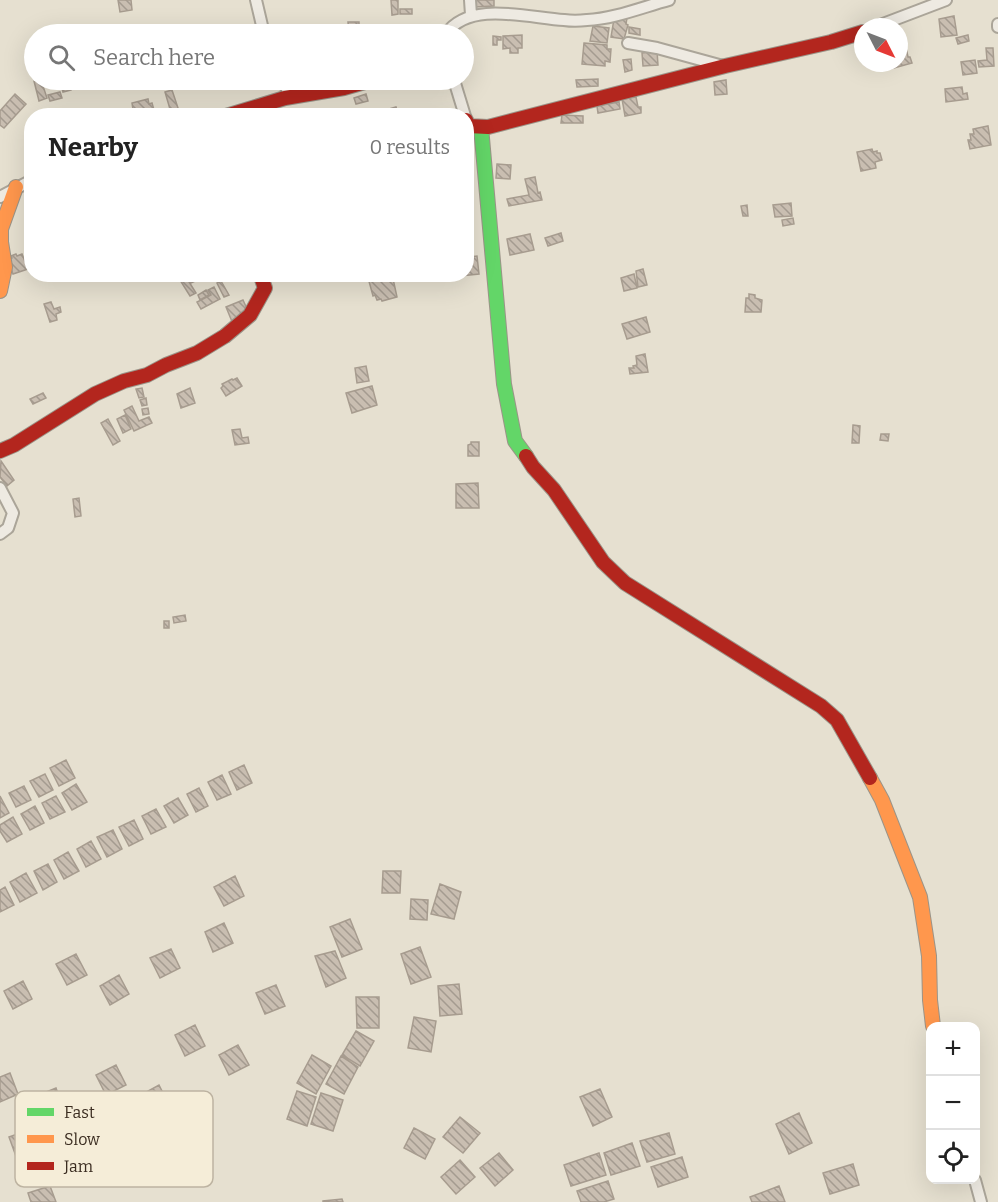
<!DOCTYPE html>
<meta charset="utf-8">
<style>
:root{--surface:#fff;--page:#f2f2f2;--text:#222;--muted:#767676;--line:#e0e0e0}
body{margin:0;font-family:Bitter,serif;background:var(--page);color:var(--text)}
.controls{position:absolute;right:18px;bottom:18px;display:grid;overflow:hidden;border-radius:12px;box-shadow:0 6px 24px #0002}
.controls button{width:54px;height:54px;display:grid;place-items:center;padding:0;border:0;border-bottom:2px solid var(--line);background:var(--surface);color:var(--text);font:30px sans-serif}
.compass{position:absolute;left:854px;top:18px;width:54px;height:54px;border-radius:50%;background:var(--surface);box-shadow:0 6px 24px #0002;rotate:132deg}
.list{margin:0;padding:0;list-style:none}
h2{display:flex;justify-content:space-between;align-items:center;height:78px;margin:0;padding:0 24px;font-size:26px}
h2 small{font-size:20px;font-weight:400;color:var(--muted)}
.icon{flex:none;width:33px;height:33px;fill:none;stroke:currentColor;stroke-width:2;stroke-linecap:round;stroke-linejoin:round}
.map{position:relative;flex:none;width:998px;height:1202px;overflow:hidden}
.search{position:absolute;background:var(--surface);box-shadow:0 6px 24px #0002;left:24px;top:24px;width:450px;height:66px;display:flex;align-items:center;gap:15px;box-sizing:border-box;padding:0 21px;border-radius:33px;color:var(--muted);font-size:22px}
.panel{position:absolute;background:var(--surface);box-shadow:0 6px 24px #0002;left:24px;top:108px;width:450px;height:174px;border-radius:24px}
.map>svg:first-child{display:block}
.building{fill:url(#building-back-hatch);stroke:#a79c8f;stroke-width:1.5}
.lines{fill:none;stroke-linecap:round;stroke-linejoin:round}
.street-casing{stroke:#aba599;stroke-width:14}
.fast-casing{stroke:#9b9488;stroke-width:16}
.slow-casing{stroke:#9b9488;stroke-width:16}
.jam-casing{stroke:#9b9488;stroke-width:16}
.street{stroke:#eeeae2;stroke-width:10}
.fast{stroke:#63d668;stroke-width:14}
.slow{stroke:#ff974d;stroke-width:14}
.jam{stroke:#b3261e;stroke-width:14}
.key{fill:#f5edd8;stroke:#bdb3a1;stroke-width:1.5}
.key-label{font-size:16px;fill:#3b2d21}
</style>
<div class="map">
<svg width="998" height="1202" viewBox="0 0 998 1202">
<defs>
<pattern id="building-back-hatch" width="6" height="6" patternUnits="userSpaceOnUse" patternTransform="scale(1.5)"><rect width="6" height="6" fill="#c9beb1"/><path d="M-1 5l2 2M0 0l6 6M5-1l2 2" fill="none" stroke="#a49b90"/></pattern>
</defs>
<rect width="100%" height="100%" fill="#e6e0d0"/>
<path class="building" d="M118 0H131L132 10 120 12Z
M391 0H398V14L392 15Z
M474 0H494V6L474 7Z
M400 9H412V14H400Z
M954 16 957 35 941 37 939 19Z
M627 18 626 24 628 25 624 39 611 37 614 19Z
M348 22H359V34H349Z
M222 25 224 34H203L202 30Z
M397 26 398 34H377H379L378 30Z
M593 26 609 28 607 43 590 41Z
M629 27 640 29V35L629 33Z
M522 35V48H518V53H510V48L503 49V36Z
M968 35 969 41 958 44 956 38Z
M493 36 501 37V40H497V45H493Z
M584 43 607 45V49H611L610 62 605 61V66L582 64Z
M905 43 908 57H910L912 63 890 69 888 63H899V45Z
M467 45 470 59 464 61V46Z
M986 48H993L994 66 979 67 978 61 987 60Z
M657 51 658 65 643 66 642 53Z
M631 59 632 70 625 72 623 60Z
M975 60 977 73 963 75 961 62Z
M598 79V86L577 87 576 80Z
M41 80 47 98 39 101 34 81Z
M60 80H68L71 90 63 92Z
M726 80 727 94 715 95 714 82Z
M962 87 963 94 967 93 968 99 946 102 945 89Z
M172 90 180 114 175 116H172L165 92Z
M60 92 62 98 50 101 48 95Z
M15 94 26 104 4 128 0 125V111Z
M366 94 368 101 356 104 354 98Z
M636 97 638 107H641V113L625 116 622 99Z
M148 99 149 104 152 103 154 110 150 111 151 116H134L132 103Z
M619 102 620 109 598 113 597 106Z
M396 107 399 116H392L389 109Z
M562 115 583 116V123H561Z
M988 126 991 145 970 149 968 140H971L970 134H974L973 129Z
M872 149 873 152 877 151V153H880L882 160 875 162 876 168 861 171 857 152Z
M497 164 511 165 510 179 496 178Z
M535 177 538 193 540 192 542 200 509 206 507 199 529 195 525 179Z
M791 203 792 216 775 217 773 205Z
M747 205 748 216H743L741 206Z
M793 218 794 224 783 226 782 220Z
M467 233 470 249 466 250V234Z
M561 233 563 241 548 246 545 238Z
M530 234 534 250 510 255 507 239Z
M16 254 17 256 22 254 28 269 13 274 8 260 12 258 11 256Z
M466 254H468L469 257 477 256 479 274 460 276 459 274H466Z
M643 269 647 285 638 287 636 271Z
M187 274H210L191 283Z
M367 274H392L397 297 382 301 381 299 377 300 375 295 373 296Z
M634 274 637 288 624 291 621 278Z
M186 277 196 293 190 296 180 280Z
M221 281 229 295 224 297 217 283Z
M214 287 220 299 201 309 197 302 211 295 208 290Z
M206 290 209 295 200 300 198 295Z
M749 294 755 295V298L762 300 761 312H745L746 298H749Z
M243 300 248 311 233 324 226 307Z
M51 302 54 309 60 307 61 312 56 314 57 320 50 322 44 304Z
M646 317 650 332 627 339 622 324Z
M645 354 648 372 630 374 629 368H634L633 366 637 365 636 356Z
M366 366 369 381 357 383 355 368Z
M237 378 242 386 226 396 221 388 223 386 222 384 232 379 233 380Z
M372 386 377 405 352 413 346 393Z
M142 388 144 397 139 398 136 389Z
M190 388 195 403 181 408 177 394Z
M43 393 46 398 33 404 30 399Z
M146 398 147 405 142 406 140 400Z
M132 406 139 421 149 417 152 423 134 431 124 410Z
M148 408 149 414 143 415 142 409Z
M125 415 131 429 123 433 117 419Z
M108 419 120 441 113 445 101 423Z
M853 425 860 426 859 443H852Z
M240 429 242 438 248 437 249 443 235 445 232 430Z
M881 434H889L888 441 880 440Z
M471 442H479V456H468V445L471 444Z
M1 461 14 480 7 486 0 477Z
M478 483 479 508H456V484Z
M79 498 81 516 75 517 73 499Z
M185 615 186 621 174 623 173 617Z
M164 621H169V628H164Z
M66 760 75 778 59 786 50 768Z
M244 765 252 783 237 790 229 772Z
M45 774 53 790 39 797 30 781Z
M222 775 231 794 217 800 208 782Z
M76 784 87 802 72 810 62 793Z
M24 786 31 800 16 807 9 793Z
M199 788 208 806 196 812 187 794Z
M0 796 9 813 0 818Z
M56 796 65 812 50 819 42 803Z
M178 798 188 815 174 823 164 806Z
M35 806 44 823 30 830 21 814Z
M156 809 166 827 151 834 142 816Z
M13 817 22 834 7 842 0 831V825Z
M134 820 143 839 129 846 119 827Z
M113 830 122 849 107 857 97 837Z
M91 841 101 859 86 867 77 849Z
M68 852 79 871 64 879 54 860Z
M48 864 57 882 43 890 34 871Z
M383 871H401L400 893H382Z
M26 873 37 893 20 902 10 882Z
M235 876 244 896 224 906 214 887Z
M440 884 461 892 454 919 431 914Z
M5 887 14 905 0 912V890Z
M411 899 428 900 427 920 410 919Z
M350 919 362 949 342 957 330 927Z
M224 923 233 943 213 952 205 932Z
M420 947 431 977 411 984 401 954Z
M171 949 180 968 160 978 150 958Z
M335 951 346 978 326 987 315 956Z
M76 954 87 975 67 985 56 964Z
M119 975 129 994 110 1005 100 986Z
M23 981 32 999 13 1009 4 991Z
M459 984 462 1014 440 1016 438 986Z
M276 985 285 1006 265 1014 256 993Z
M356 997H379V1028H357Z
M414 1017 436 1021 431 1052 408 1048Z
M195 1025 205 1046 185 1056 175 1035Z
M356 1031 374 1041 360 1066 342 1055Z
M238 1045 249 1065 229 1075 219 1055Z
M312 1055 331 1066 316 1094 297 1083Z
M341 1056 358 1067 344 1094 326 1084Z
M116 1065 126 1085 106 1095 96 1075Z
M10 1073 18 1094 0 1102V1077Z
M159 1085 169 1105 149 1115 139 1096Z
M56 1088 64 1111 43 1119 34 1097Z
M600 1089 612 1117 593 1126 580 1097Z
M297 1091 316 1097 307 1126 287 1119Z
M321 1093 343 1100 333 1131 311 1124Z
M799 1113 812 1143 789 1154 776 1124Z
M460 1117 480 1133 463 1153 443 1137Z
M414 1128 435 1139 425 1159 404 1148Z
M29 1130 37 1152 17 1159 9 1137Z
M669 1133 675 1154 647 1162 640 1141Z
M632 1143 640 1166 611 1175 604 1153Z
M499 1153 513 1170 495 1186 480 1168Z
M599 1153 606 1175 571 1186 564 1165Z
M682 1157 688 1177 658 1187 651 1167Z
M460 1160 475 1177 456 1194 441 1177Z
M853 1164 859 1185 830 1194 823 1173Z
M608 1181 614 1199 604 1202H581L577 1191Z
M50 1186 56 1202H31L28 1193Z
M779 1186 785 1202H752L750 1197Z
M342 1199 343 1202H323V1201Z"/>
<g class="lines">
<g class="street-casing">
<path id="street" d="M256 0 264 34
M470 0 471 15
M998 24V27
M875 27 946 0
M446 34C469 0 529 18 564 20 571 21 579 21 587 20 613 19 643 7 669 0
M628 43 657 48 723 66
M282 80 291 97
M454 80 465 116
M0 197 32 180
M0 488 13 513 8 528 0 534
M975 1180 981 1202"/>
</g>
<g class="fast-casing">
<path id="fast" d="M481 127 504 384 515 441 526 456"/>
</g>
<g class="slow-casing">
<path id="slow" d="M0 291 5 267 1 242V229L16 187
M870 778 882 800 920 897 929 956 930 1000 933 1026"/>
</g>
<g class="jam-casing">
<path id="jam" d="M226 116 285 98 344 88 372 80
M466 120 468 126 488 127 725 66 831 42 863 32
M0 451 14 445 95 394 124 381 147 375 166 365 197 353 225 336 250 315 265 288 260 274
M526 456 533 467 554 490 603 562 625 583 821 706 837 720 870 778"/>
</g>
<use href="#street" class="street"/>
<use href="#fast" class="fast"/>
<use href="#slow" class="slow"/>
<use href="#jam" class="jam"/>
</g>
<rect x="15" y="1091" width="198" height="96" rx="9" class="key"/>
<rect x="27" y="1108" width="27" height="8" fill="#63d668"/>
<rect x="27" y="1135" width="27" height="8" fill="#ff974d"/>
<rect x="27" y="1162" width="27" height="8" fill="#b3261e"/>
<g class="key-label">
<text x="64" y="1118">Fast</text>
<text x="64" y="1145">Slow</text>
<text x="64" y="1172">Jam</text>
</g>
</svg>
<div class="controls">
<button>+</button>
<button>−</button>
<button><svg class="icon" aria-label="locate" viewBox="0 0 24 24"><circle cx="12" cy="12" r="6"/><path d="M12 2v4M12 18v4M2 12h4M18 12h4"/></svg></button>
</div>
<svg class="compass" viewBox="-18 -18 36 36"><path d="M0-13l5 13h-10z" fill="#e53935"/><path d="M0 13l5-13h-10z" fill="#767676"/></svg>
<div class="search"><svg class="icon" aria-label="search" viewBox="0 0 24 24"><circle cx="10" cy="10" r="6"/><path d="M15 15l6 6"/></svg>Search here</div>
<section class="panel">
<h2>Nearby<small>0 results</small></h2>
<ul class="list">
</ul>
</section>
</div>
